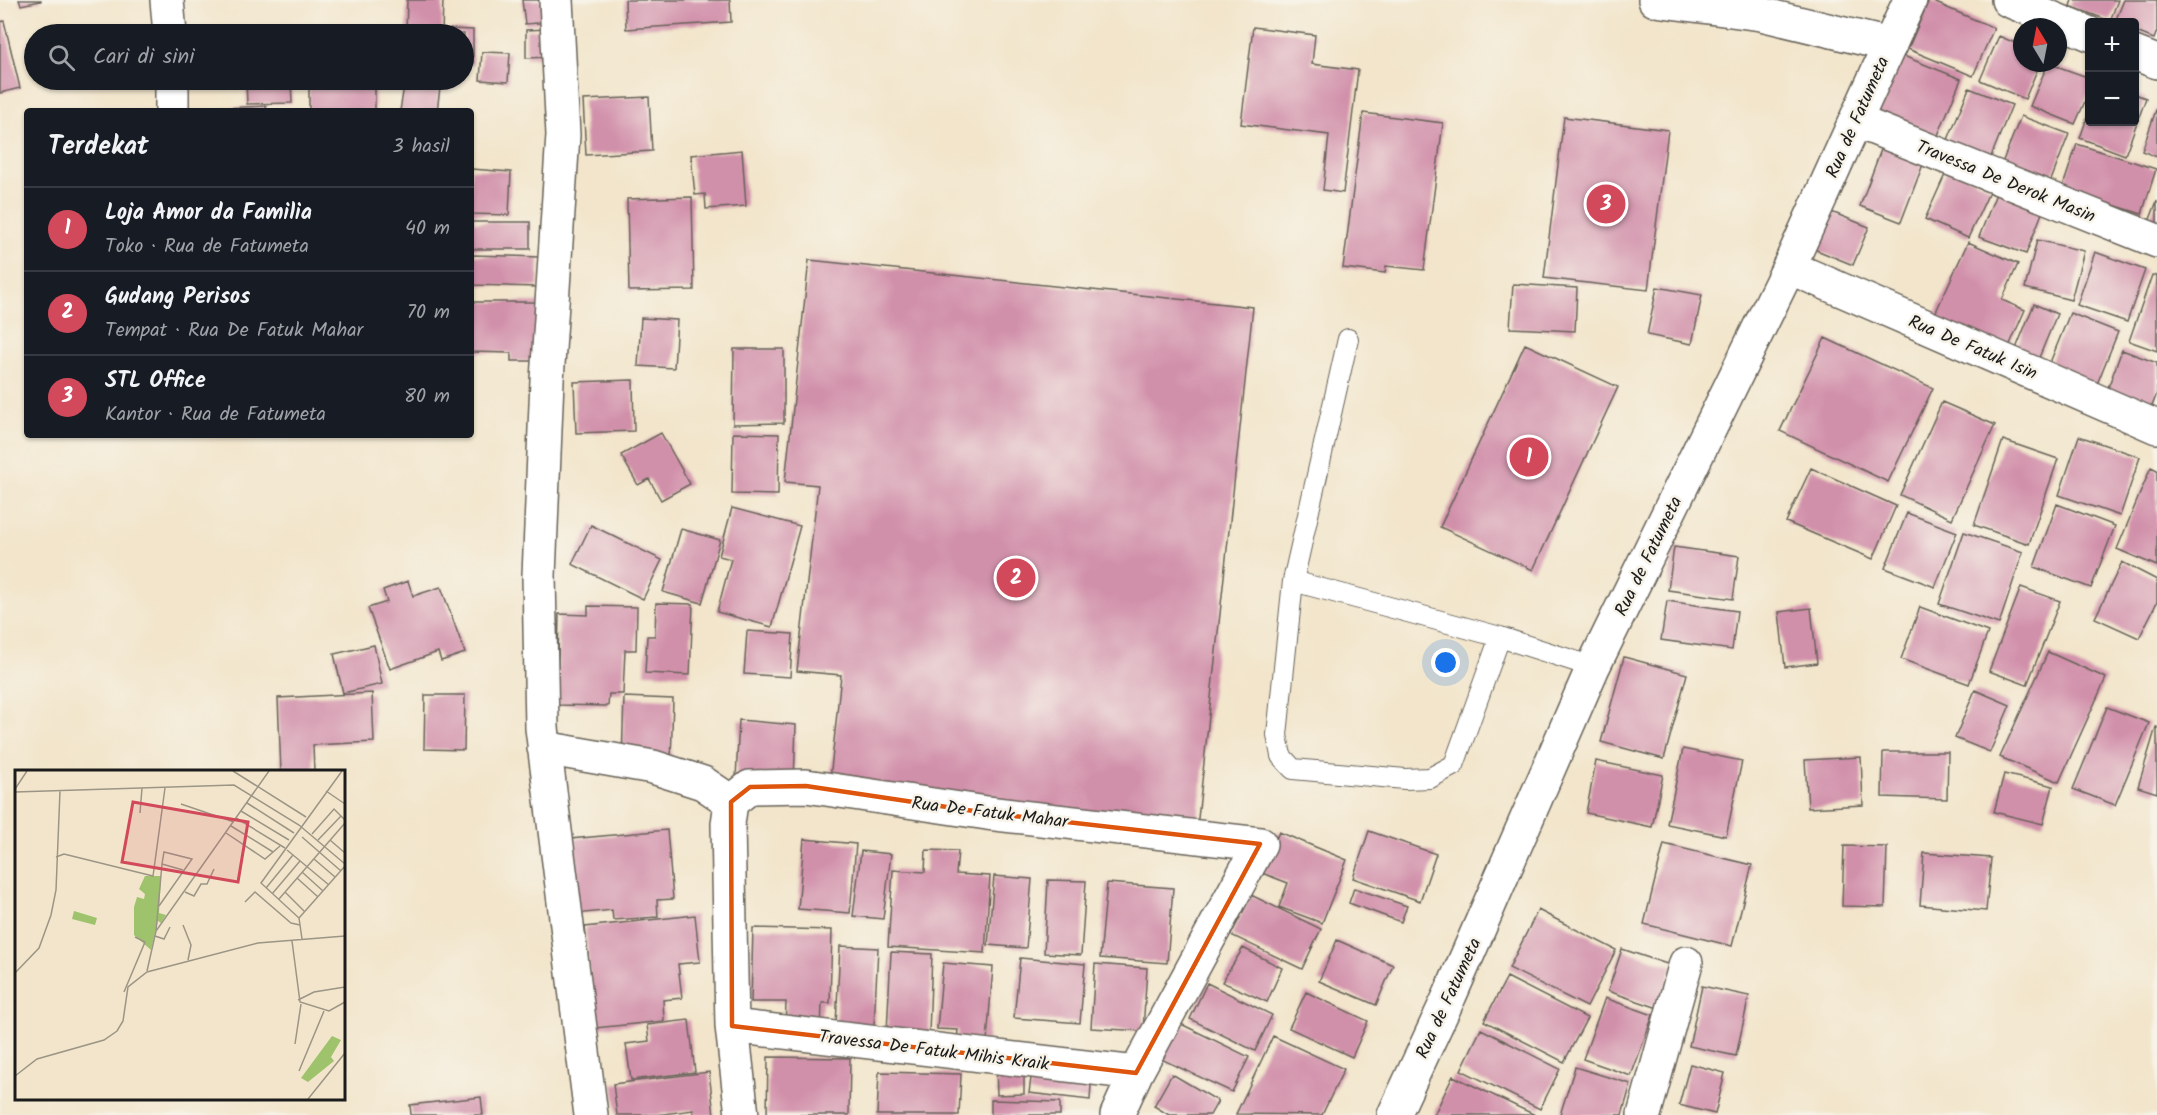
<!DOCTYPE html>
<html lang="id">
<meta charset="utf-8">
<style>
:root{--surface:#171b24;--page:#242831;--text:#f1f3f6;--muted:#9ea1a6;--line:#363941;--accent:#d1495b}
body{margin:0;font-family:Kalam,sans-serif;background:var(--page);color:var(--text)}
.controls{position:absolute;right:18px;top:18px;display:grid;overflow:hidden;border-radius:6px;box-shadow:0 2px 4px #0004}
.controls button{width:54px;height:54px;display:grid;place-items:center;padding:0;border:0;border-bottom:2px solid var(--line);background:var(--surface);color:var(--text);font:30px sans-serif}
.compass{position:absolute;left:2013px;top:18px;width:54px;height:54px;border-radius:50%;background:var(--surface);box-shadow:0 2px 4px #0004;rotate:350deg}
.you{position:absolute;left:1446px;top:663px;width:21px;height:21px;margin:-15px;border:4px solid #fff;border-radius:50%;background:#1a73e8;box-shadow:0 0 0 9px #1a73e833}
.badge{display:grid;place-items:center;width:39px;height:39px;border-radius:50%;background:var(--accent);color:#fff;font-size:20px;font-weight:700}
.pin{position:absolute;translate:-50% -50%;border:3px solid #fff;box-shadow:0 2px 6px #0006}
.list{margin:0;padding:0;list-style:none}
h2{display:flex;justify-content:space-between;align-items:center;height:78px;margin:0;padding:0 24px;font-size:26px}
h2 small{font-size:20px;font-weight:400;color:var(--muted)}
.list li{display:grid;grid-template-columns:39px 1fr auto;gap:18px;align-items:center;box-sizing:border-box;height:84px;padding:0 24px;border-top:2px solid var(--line)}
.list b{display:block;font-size:22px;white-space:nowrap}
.list p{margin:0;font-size:20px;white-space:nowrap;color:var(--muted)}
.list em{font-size:20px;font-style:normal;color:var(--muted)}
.icon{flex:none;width:33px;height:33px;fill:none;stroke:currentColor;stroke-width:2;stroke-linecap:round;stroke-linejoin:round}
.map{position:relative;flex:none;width:2157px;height:1115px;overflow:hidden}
.search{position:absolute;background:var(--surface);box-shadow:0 2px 4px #0004;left:24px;top:24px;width:450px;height:66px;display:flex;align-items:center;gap:15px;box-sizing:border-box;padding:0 21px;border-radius:33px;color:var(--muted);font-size:22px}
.panel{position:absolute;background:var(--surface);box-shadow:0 2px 4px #0004;left:24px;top:108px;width:450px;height:330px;border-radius:6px}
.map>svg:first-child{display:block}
.building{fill:#d190aa}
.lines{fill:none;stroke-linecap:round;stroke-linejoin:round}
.service-casing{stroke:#676259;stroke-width:22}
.minor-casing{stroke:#676259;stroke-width:36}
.tertiary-casing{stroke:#676259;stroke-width:36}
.service{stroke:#fff;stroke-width:20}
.minor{stroke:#fff;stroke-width:33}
.tertiary{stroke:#fff;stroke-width:33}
.marked{fill:none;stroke:#de560d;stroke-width:4.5;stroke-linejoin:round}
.labels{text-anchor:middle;stroke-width:5;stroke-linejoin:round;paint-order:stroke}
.street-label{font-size:18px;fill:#1c1c1c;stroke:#f7f3e8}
.inset-road{fill:none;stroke:#9c9585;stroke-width:1.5}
.view{fill:#d1495b;fill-opacity:0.15;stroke:#d1495b;stroke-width:3}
.inset-edge{fill:none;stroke:#1c1c1c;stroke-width:3}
</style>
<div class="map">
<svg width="2157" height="1115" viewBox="0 0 2157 1115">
<rect width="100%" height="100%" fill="#f7f3e8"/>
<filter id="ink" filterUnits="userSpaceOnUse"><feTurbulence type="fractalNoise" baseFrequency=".0167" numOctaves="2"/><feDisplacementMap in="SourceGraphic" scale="12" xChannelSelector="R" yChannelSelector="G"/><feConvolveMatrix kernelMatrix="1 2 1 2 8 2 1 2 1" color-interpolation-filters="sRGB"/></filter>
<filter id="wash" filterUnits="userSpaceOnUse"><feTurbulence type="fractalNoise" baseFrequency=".008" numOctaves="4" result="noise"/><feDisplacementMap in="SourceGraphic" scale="24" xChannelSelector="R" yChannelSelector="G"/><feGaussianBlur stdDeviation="1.35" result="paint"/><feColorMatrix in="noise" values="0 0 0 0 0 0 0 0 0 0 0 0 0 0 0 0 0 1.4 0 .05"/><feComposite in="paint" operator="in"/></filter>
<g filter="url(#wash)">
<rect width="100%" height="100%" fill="#f2e5cb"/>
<g id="blocks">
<path class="building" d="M19 0H41V1L21 5Z
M407 0H443L442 34H406Z
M522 0H548L551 22 525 24Z
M625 0H730L731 22 626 29Z
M1929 0 1994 28 1973 76 1908 49Z
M2072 0H2118L2110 21 2070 6Z
M2124 0H2157V31L2154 39 2134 31V22H2115Z
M4 21 20 88 0 93V22Z
M1253 27 1315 35 1312 64 1358 70 1343 193 1323 190 1329 135 1241 124Z
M449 29 473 30V65L464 64V34H449Z
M549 29 550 57 526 58V30Z
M1999 36 2022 46V63H2040L2025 99 1980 80Z
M482 52 510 53 508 82 480 80Z
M1901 55 1961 79 1936 140 1876 117Z
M2048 63 2090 78V90L2075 124 2030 106Z
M246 80H291L292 103 247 104Z
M309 80H375V111H309Z
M405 80H441L437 111H400Z
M1969 88 2012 105 1988 164 1945 147Z
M2134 94 2146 98 2125 155 2080 138 2089 112 2090 122H2134Z
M649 97 652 151 586 155 583 100Z
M266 106V111H224V108Z
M2157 107V157L2142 151Z
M1363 113 1443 123 1424 270 1386 266 1385 273 1343 268Z
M2021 116 2069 134 2048 188 2000 168Z
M1564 117 1668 130 1648 290 1544 278Z
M1885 139 1927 154 1901 222 1860 206Z
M2077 144 2156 169 2142 214 2062 189Z
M742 150 746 206 706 209 705 194 695 195 691 155Z
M1948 168 1991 188 1968 238 1925 219Z
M471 169 511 172 509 215 471 214Z
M1997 191 2044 208 2026 254 1979 237Z
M692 197 694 290 629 291 627 199Z
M2157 201V230L2147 227Z
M1829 211 1869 227 1853 265 1814 249Z
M472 222H530V249H471Z
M2037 240 2084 251 2071 300 2025 288Z
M1968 242 2018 264 2002 300 2025 310 2007 351 1933 318Z
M2095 252 2145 270 2127 322 2077 305Z
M473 255 539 257 538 287 472 285Z
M809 260 1253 307 1196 837 828 798 841 675 797 671 818 485 785 482Z
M2152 275 2157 276V351L2129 341Z
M1513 284 1577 288 1575 331 1510 328Z
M1657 287 1702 295 1692 344 1647 335Z
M471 302H540L539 361H511V353L471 352Z
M2034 304 2057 314 2036 365 2013 356Z
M2070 313 2118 332 2095 389 2047 370Z
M641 318 677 320 674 368 638 366Z
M1825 338 1933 388 1888 482 1780 431Z
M1525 344 1618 387 1533 570 1440 527Z
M734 349H784V423L733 424Z
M2122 350 2157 363V393L2151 409 2106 393Z
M633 380 634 431 576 433 574 382Z
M1942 402 1995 425 1952 519 1900 495Z
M661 433 690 484 661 500 649 479 638 485 621 455Z
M733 433 779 434 778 495 732 494Z
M2079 436 2140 457 2120 516 2059 495Z
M2003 440 2058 459 2029 544 1974 525Z
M2151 467 2157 470V566L2117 549Z
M1811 468 1896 506 1873 559 1786 522Z
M2057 504 2115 526 2091 588 2034 567Z
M732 508 800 526 772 627 717 612 731 559 719 556Z
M1907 513 1957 532 1935 587 1885 568Z
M591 525 662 560 643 599 572 564Z
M681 529 720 540 702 603 663 592Z
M1964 532 2023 552 1999 624 1939 604Z
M1674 547 1739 556 1733 599 1668 590Z
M2122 562 2157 580V602L2139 638 2095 618Z
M408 581 413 596 441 587 465 653 441 661 438 652 390 669 368 608 387 602 383 590Z
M2021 587 2060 601 2027 685 1989 671Z
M1667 601 1737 611 1732 650 1661 640Z
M656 603 693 604 690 675 645 673 647 636H655Z
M588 606 637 607 636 650H625L623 694H609L608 706 557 705 559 614 588 615Z
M1920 607 1988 632 1969 684 1901 659Z
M1811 608 1817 663 1785 667 1779 612Z
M747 631 793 634 790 677 744 674Z
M374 645 382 684 343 693 334 654Z
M2048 652 2106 678 2059 782 2000 757Z
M1624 657 1687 674 1664 759 1601 742Z
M1975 690 2010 705 1990 752 1955 738Z
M372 693 374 742 313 745 314 772H281L278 698Z
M425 695H465L464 750 424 749Z
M624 697 673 699 671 761 622 760Z
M2107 707 2149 723 2115 805 2073 789Z
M739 720 796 725 794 782 736 778Z
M2156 727H2157V793L2138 787Z
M1683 749 1742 761 1726 836 1667 824Z
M1883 752H1948L1947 799 1882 797Z
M1861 757 1863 805 1808 808 1805 760Z
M1596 761 1663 775 1652 827 1586 813Z
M2004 774 2053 786 2043 824 1994 812Z
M667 830 673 899 657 900 658 917 613 920 612 910 576 914 570 839Z
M1369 831 1436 854 1420 901 1353 878Z
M1279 832 1347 860 1322 923 1279 907 1288 883 1262 873Z
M804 839 856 844 850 913 798 909Z
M1664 844 1752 865 1732 946 1644 924Z
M1844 846 1887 847 1885 907 1842 906Z
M926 850 958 851 956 874 990 876 985 953 888 947 893 870 925 872Z
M861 851 891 854 883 919 853 916Z
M1924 853 1991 858 1986 911 1920 905Z
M994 876 1032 879 1026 948 988 945Z
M1048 880 1086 881 1081 955 1044 953Z
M1107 883 1173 888 1167 963 1100 958Z
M1354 888 1407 906 1401 922 1349 903Z
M1251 895 1321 929 1302 969 1231 935Z
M1538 910 1616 950 1587 1007 1509 968Z
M695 915 700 962 678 964 682 998 663 1000 664 1021 595 1028 585 927Z
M753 928 832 930 830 1003H822L821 1031 785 1030 786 1002H751Z
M1337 940 1393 965 1376 1005 1319 981Z
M840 946 878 948 874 1026 836 1025Z
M1243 948 1282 968 1267 1002 1222 982Z
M1622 949 1673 966 1658 1008 1608 991Z
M891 952 932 954 929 1034 887 1032Z
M1020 958 1085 964 1080 1023 1014 1018Z
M943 963 993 967 987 1041 957 1038 958 1030 937 1029Z
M1095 964 1147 968 1143 1031 1091 1028Z
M1507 977 1587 1018 1564 1062 1484 1021Z
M1207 983 1272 1015 1255 1051 1190 1019Z
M1702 986 1749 996 1736 1056 1689 1046Z
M1306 992 1368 1021 1352 1057 1289 1028Z
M1605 998 1653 1015 1631 1076 1583 1059Z
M689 1020 695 1072 631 1080 626 1044 649 1041 647 1025Z
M1179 1023 1249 1057 1232 1092 1161 1059Z
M1481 1029 1560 1069 1540 1109 1461 1070Z
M1273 1036 1344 1069 1322 1115 1236 1114Z
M768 1057 850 1058 849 1115H767Z
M1033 1063 1092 1070 1090 1100 1029 1093Z
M1690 1064 1725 1073 1715 1114 1679 1105Z
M1024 1065V1094L997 1095 996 1066Z
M1575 1067 1631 1084 1622 1115H1560Z
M709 1072 714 1115H694L693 1110 656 1115H617L613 1084Z
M879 1072 961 1074 959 1115H877Z
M1172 1074 1218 1101 1210 1115H1169L1154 1106Z
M1453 1076 1535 1115H1434Z
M481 1097 483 1115H411L410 1105Z
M991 1100 1060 1102V1115H991Z"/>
</g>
</g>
<g filter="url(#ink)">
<use href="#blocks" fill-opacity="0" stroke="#676259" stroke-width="1.5"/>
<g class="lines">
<g class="service-casing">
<path id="service" d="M1348 339 1293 581 1277 735 1281 756 1293 769 1405 779 1430 778 1454 765 1500 637
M1293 581 1500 637 1593 667"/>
</g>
<g class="minor-casing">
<path id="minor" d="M167 0 170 34
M556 0 563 135 547 380 539 576 542 728 591 1115
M1655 0 1761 14 1890 45
M2008 0 2090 34
M2134 53 2157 62
M172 80V111
M1856 121 2157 241
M1789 267 2157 427
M544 748 653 767 703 783 731 802
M732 1026 1136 1073
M742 1115 732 1026 728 824 731 802 750 787 806 786 987 813 1260 844 1136 1073 1117 1115
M1644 1115 1686 963"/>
</g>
<g class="tertiary-casing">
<path id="tertiary" d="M1394 1115 1450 995 1593 667 1789 267 1910 0"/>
</g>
<use href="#service" class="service"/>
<use href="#minor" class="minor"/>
<use href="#tertiary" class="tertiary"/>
</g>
</g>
<path class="marked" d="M806 786 987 813 1260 844 1136 1073 732 1026 731 802 750 787Z"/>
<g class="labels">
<g class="street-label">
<text transform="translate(1857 117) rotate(-66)" y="6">Rua de Fatumeta</text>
<text transform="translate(2006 181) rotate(22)" y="6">Travessa De Derok Masin</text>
<text transform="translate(1973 347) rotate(23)" y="6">Rua De Fatuk Isin</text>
<text transform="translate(1648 556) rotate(-64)" y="6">Rua de Fatumeta</text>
<text transform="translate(990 812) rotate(7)" y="6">Rua De Fatuk Mahar</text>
<text transform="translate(1448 998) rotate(-65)" y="6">Rua de Fatumeta</text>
<text transform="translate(934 1050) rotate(7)" y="6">Travessa De Fatuk Mihis Kraik</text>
</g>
</g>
<g transform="translate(15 770)">
<rect width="330" height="330" fill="#f2e5cb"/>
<path d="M130 106H146L144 143 151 145 146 153 143 151 136 180 119 165V137L122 127 129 129 130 124 124 119ZM59 141 82 148 80 155 57 149ZM317 266 326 270 316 287 319 291 293 312 286 308Z" fill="#9fc36d"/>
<path class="inset-road" d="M218 1 291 47M0 19 12 1M311 21 330 34M0 22 219 15 284 55 330 94M232 33 279 63M166 34 219 52M226 41 274 70M125 43 127 18M221 48 270 78M216 56 258 82M211 63 250 89 265 76M297 64 319 39 330 50M287 67 326 101M303 70 326 46M315 70 330 83M272 80 314 115M41 87 49 84 138 106 150 18M299 89 320 107M147 94 168 100M287 102 308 121M282 108 303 127M251 118 278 85M170 122 179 126 186 114H192L199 99M270 122 290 142M257 124 285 91M264 129 330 53M230 132 240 122 276 153 285 155M284 148 330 96M168 155 176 175 173 190M141 161 147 94 149 82 177 89 144 136M140 166 149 169 155 157M287 169 284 148 246 113 327 1M277 171 285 232 314 241 330 232M132 201 141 161 254 1M0 203 24 178 36 145 41 120 45 21M109 222 130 172 120 167M283 230 299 222 330 217M280 274 286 234M284 301 309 241M0 306 22 289 89 270 102 261 108 251 113 217 132 202 243 173 330 166M293 329 330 283"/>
<path class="view" d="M118 32 233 52 223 112 107 92Z"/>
<rect width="330" height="330" class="inset-edge"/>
</g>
</svg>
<div class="controls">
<button>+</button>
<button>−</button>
</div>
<svg class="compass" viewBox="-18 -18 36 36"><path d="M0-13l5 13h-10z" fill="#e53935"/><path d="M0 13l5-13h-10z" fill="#9ea1a6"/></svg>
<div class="you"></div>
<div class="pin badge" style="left:1529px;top:457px">1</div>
<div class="pin badge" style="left:1016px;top:578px">2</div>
<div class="pin badge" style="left:1606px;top:204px">3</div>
<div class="search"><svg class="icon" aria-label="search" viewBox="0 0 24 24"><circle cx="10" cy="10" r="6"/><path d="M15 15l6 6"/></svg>Cari di sini</div>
<section class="panel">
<h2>Terdekat<small>3 hasil</small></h2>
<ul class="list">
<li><span class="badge">1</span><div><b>Loja Amor da Familia</b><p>Toko · Rua de Fatumeta</p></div><em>40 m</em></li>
<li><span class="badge">2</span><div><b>Gudang Perisos</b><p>Tempat · Rua De Fatuk Mahar</p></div><em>70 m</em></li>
<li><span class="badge">3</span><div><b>STL Office</b><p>Kantor · Rua de Fatumeta</p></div><em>80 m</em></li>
</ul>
</section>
</div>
